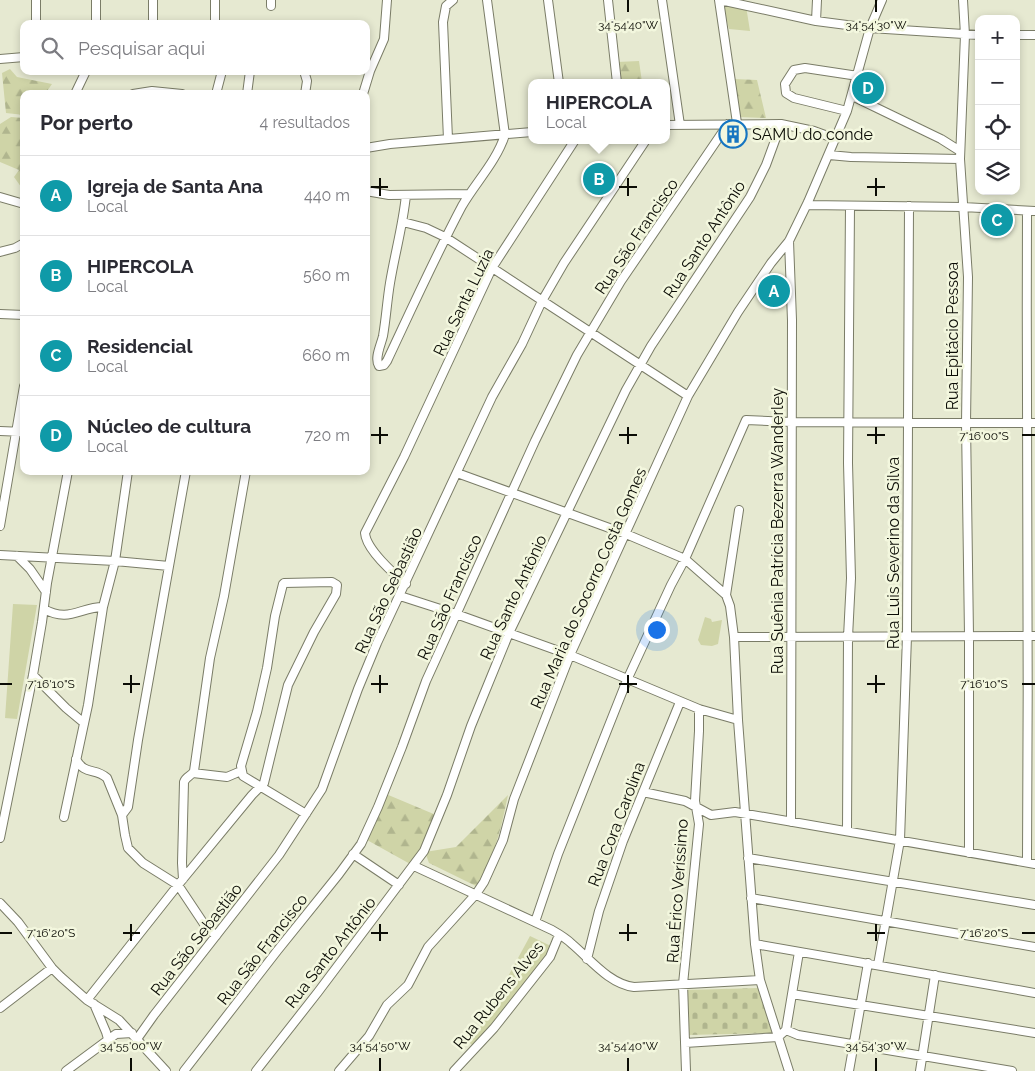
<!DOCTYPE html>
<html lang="pt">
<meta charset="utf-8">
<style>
:root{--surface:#fff;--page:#f2f2f3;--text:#2b2b33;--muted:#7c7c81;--line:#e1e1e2;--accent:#1675c1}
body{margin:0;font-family:Raleway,sans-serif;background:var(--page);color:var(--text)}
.controls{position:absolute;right:15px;top:15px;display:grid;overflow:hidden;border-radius:10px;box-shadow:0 2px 8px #0003}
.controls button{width:45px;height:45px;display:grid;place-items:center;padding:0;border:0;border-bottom:1px solid var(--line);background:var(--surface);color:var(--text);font:25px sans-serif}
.you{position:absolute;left:656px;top:629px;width:18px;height:18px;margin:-12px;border:4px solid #fff;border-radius:50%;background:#1a73e8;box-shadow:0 0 0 8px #1a73e833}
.badge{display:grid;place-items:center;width:32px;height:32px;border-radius:50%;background:var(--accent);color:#fff;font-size:16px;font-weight:700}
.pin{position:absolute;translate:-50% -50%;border:2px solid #fff;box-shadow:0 1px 5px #0006}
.popup{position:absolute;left:528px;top:79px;width:142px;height:65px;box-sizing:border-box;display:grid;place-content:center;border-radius:10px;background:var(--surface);filter:drop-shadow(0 1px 4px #0005);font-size:16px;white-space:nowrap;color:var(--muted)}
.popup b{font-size:19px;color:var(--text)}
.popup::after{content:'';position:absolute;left:50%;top:100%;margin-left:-10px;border:10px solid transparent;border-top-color:var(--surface)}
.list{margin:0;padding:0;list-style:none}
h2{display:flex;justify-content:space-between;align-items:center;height:65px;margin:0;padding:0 20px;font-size:21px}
h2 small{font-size:16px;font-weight:400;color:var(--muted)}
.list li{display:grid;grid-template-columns:32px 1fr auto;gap:15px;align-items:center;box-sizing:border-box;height:80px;padding:0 20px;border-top:1px solid var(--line)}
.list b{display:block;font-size:19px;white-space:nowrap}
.list p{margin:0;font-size:16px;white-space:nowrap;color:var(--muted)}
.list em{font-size:16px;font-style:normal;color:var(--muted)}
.icon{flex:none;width:28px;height:28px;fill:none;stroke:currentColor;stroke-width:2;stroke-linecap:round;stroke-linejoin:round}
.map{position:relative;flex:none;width:1035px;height:1071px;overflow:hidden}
.search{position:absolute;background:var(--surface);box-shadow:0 2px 8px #0003;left:20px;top:20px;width:350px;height:55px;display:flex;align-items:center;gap:12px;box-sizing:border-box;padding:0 18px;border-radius:10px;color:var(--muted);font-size:19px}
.panel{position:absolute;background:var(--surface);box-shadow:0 2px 8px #0003;left:20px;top:90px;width:350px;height:385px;border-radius:10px}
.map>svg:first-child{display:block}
.grass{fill:#cfd4a7}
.forest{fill:url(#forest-firs)}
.cemetery{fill:url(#cemetery-stones)}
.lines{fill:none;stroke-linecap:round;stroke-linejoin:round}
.minor-casing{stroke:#7a7c67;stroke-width:10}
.minor{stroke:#fff;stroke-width:8}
.ticks{fill:none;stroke:#0b0c05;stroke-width:2}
.labels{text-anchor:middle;stroke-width:5;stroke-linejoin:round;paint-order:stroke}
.poi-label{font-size:16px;fill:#0b0c05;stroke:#f3f7de;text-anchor:start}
.street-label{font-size:16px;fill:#0b0c05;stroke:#f3f7de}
.ticks-label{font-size:12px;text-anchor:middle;fill:#0b0c05;stroke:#f3f7de;stroke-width:5;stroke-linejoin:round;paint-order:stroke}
</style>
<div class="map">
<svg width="1035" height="1071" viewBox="0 0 1035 1071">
<defs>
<pattern id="forest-firs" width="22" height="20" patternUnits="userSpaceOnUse" patternTransform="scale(1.25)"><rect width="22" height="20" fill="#cfd4a7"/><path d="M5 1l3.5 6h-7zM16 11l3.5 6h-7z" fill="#b0b58e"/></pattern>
<pattern id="cemetery-stones" width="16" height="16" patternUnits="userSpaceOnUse" patternTransform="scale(1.25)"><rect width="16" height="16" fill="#cfd4a7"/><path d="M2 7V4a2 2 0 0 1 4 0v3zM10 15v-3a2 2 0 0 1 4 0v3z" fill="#b0b58e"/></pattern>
</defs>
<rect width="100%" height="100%" fill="#e6e9d1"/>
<path class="grass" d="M722 2 746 6 750 31 729 29Z
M13 604 37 605 17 719 5 718Z
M705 617 711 619 712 622 722 620 718 644 712 646 701 645 698 640Z
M530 936 553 947 491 1030 474 1047 468 1041 481 1026Z"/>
<path class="forest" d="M639 61 642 82H619L617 62Z
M10 69 17 77 52 84 45 94H24V115L6 113 2 73Z
M734 79 757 80 766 118 739 117Z
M11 117 24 118V191L14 177 19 170 0 162V124Z
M386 794 436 815 422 850 412 865 367 840Z
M508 795C501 829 495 856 476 886L429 863 425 852 456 847Z"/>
<path class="cemetery" d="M758 988 772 1033 688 1035 686 990Z"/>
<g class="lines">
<g class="minor-casing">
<path id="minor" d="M153 0V24
M215 0V24
M548 0 559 83
M608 0 617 83
M662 0 680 125
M719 0 737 123
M720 0 816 21 870 28 979 35
M963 0 965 35 960 159 968 277 966 423 969 635V853
M271 6V0
M816 21 817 0
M36 24V0
M96 24V0
M1016 35H1035
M0 59 24 57
M304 71 307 81 305 94
M75 94 86 71
M133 94 152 91 182 94
M216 94 222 71
M247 94 250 71
M363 94 370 71 384 39 387 0
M852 96 941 139 960 151
M847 111 794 98 786 93 785 84 794 70 805 68 858 76
M666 125 781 124 814 131 836 139
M448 139 443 22 446 6 453 0
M366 148 390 144 532 132
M829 155 851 157 960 159
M366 191 389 195 469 194
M406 195C403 225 395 253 390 283 387 301 386 319 383 336 381 345 374 358 379 366L384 365 387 361C411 310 435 257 462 206 476 182 496 162 505 135L487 0
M0 197 24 204
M807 205 963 207 1035 211
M1027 211C1026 428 1029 645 1027 862
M403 222 426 228 445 237 688 396
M789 241 792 320 791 822
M0 252 15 248 24 243
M0 314 24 315
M0 431 24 432
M457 473 626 534 685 559 726 595 730 606 734 637 738 720 755 944 760 980 789 1071
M0 526 24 386
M0 555 115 561 169 566
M17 556 30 569 46 592
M406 584C394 574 366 549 365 533L404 457 492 268 575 140
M726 595 739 510
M400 596 456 614 570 655 699 709 738 720
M44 609C69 623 80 607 103 607
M734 637 1035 636
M33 675 66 708 84 723
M76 759C85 776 95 767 107 778L122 815 125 835 128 848 143 863 178 885 204 924 216 936
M193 773 227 777 241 771
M643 792 685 801 711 815 735 812 1035 864
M122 815 128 807 138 740 186 471
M64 817 88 705 103 607 115 561 128 471
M847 831 848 637 851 578 848 463 850 206
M0 838 33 675 42 622 47 583 68 471
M353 854 399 885
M748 858 1035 905
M414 866 552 930C559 934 566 938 572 944 590 959 609 984 634 987L760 980
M183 879 182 863 184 782C186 776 192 776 194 771L210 658 224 596 246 471
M751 898 1035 947
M0 903 18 922 52 968 61 977 87 1000 119 1020 166 1071
M535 922 558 854 627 680 671 585 685 559 746 420 791 422 1035 423
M755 944 1035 993
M587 959 599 911 623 841 680 702
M878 965 900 840 907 636 909 206
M792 994 1035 1033
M87 1000 178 885 252 795 264 783 288 685 314 632 336 594 337 585 332 582 284 583 283 584 275 616 267 668 257 712 241 766 243 776 306 814
M94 1004 106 1032 108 1039
M0 1008 52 968
M786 1030 798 1035 1012 1071
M137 1039 154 1015 279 855 322 789 358 689 377 643 492 397 522 344 542 301 564 263 646 140
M685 1043 778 1037 786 1030 799 952
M66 1071 116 1034 132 1033
M184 1071 277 951 339 874 361 844 378 807 402 747 426 681 535 441 577 355 621 281 728 124
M256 1071 318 992 424 851 447 795 471 726 509 633 626 390 651 346 750 197 766 165 781 124
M339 1071 369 1036 387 1005 408 985 428 947 476 894 484 882 503 840 514 799 570 655 688 396 738 312 771 263 789 241 808 202 847 111 870 28 882 0
M454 1071 494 1028 550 957 559 935
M686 1071 683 984 699 824 695 801 699 731V709
M849 1071 868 963
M920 1071 935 975"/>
</g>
<use href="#minor" class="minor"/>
</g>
<path class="ticks" d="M628 0V12M876 0V12M380 178V196M628 178V196M876 178V196M371 187H388M619 187H637M867 187H885M380 427V444M628 427V444M876 427V444M371 435H388M619 435H637M867 435H885M1022 435H1035M131 675V693M380 675V693M628 675V693M876 675V693M0 684H12M123 684H140M371 684H388M619 684H637M867 684H885M1022 684H1035M131 924V941M380 924V941M628 924V941M876 924V941M0 933H12M123 933H140M371 933H388M619 933H637M867 933H885M1022 933H1035M131 1058V1071M380 1058V1071M628 1058V1071M876 1058V1071"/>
<defs>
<g id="building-ring" transform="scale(1.4375)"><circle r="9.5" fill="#f3f7de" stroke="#1675c1" stroke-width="1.5"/><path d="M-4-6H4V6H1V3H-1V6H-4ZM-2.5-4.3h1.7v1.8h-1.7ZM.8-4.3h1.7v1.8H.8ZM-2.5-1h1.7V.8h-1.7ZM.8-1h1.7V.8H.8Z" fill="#1675c1"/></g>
</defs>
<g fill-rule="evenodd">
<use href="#building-ring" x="733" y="134"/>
</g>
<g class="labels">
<g class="poi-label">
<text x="752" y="140">SAMU do conde</text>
</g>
<g class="street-label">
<text transform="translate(636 236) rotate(-56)" y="6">Rua São Francisco</text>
<text transform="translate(704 239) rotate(-57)" y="6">Rua Santo Antônio</text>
<text transform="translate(463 302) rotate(-64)" y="6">Rua Santa Luzia</text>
<text transform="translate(952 336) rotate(-90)" y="6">Rua Epitácio Pessoa</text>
<text transform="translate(777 531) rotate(-90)" y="6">Rua Suênia Patrícia Bezerra Wanderley</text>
<text transform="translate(893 553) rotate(-90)" y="6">Rua Luis Severino da Silva</text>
<text transform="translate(588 588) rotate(-66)" y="6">Rua Maria do Socorro Costa Gomes</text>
<text transform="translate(388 590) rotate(-65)" y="6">Rua São Sebastião</text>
<text transform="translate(449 597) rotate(-66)" y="6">Rua São Francisco</text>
<text transform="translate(513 597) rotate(-65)" y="6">Rua Santo Antônio</text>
<text transform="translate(616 824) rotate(-69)" y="6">Rua Cora Carolina</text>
<text transform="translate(677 891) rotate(-86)" y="6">Rua Érico Veríssimo</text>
<text transform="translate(196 939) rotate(-52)" y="6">Rua São Sebastião</text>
<text transform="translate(262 949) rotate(-52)" y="6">Rua São Francisco</text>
<text transform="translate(330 952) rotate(-52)" y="6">Rua Santo Antônio</text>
<text transform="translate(498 995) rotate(-51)" y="6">Rua Rubens Alves</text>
</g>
</g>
<g class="ticks-label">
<text x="628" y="29">34°54'40"W</text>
<text x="876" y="29">34°54'30"W</text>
<text x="984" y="440">7°16'00"S</text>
<text x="51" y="688">7°16'10"S</text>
<text x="984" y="688">7°16'10"S</text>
<text x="51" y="937">7°16'20"S</text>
<text x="984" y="937">7°16'20"S</text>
<text x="131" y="1050">34°55'00"W</text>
<text x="380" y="1050">34°54'50"W</text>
<text x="628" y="1050">34°54'40"W</text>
<text x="876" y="1050">34°54'30"W</text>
</g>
</svg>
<div class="controls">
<button>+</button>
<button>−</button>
<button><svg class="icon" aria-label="locate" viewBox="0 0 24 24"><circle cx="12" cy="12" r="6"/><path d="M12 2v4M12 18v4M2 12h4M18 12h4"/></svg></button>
<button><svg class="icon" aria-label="layers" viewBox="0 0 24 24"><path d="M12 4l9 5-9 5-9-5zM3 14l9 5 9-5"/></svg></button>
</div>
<div class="you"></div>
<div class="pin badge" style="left:774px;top:291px;background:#0f9aa8">A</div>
<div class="pin badge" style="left:599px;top:179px;background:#0f9aa8">B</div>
<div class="popup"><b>HIPERCOLA</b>Local</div>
<div class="pin badge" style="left:997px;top:220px;background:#0f9aa8">C</div>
<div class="pin badge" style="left:868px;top:88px;background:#0f9aa8">D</div>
<div class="search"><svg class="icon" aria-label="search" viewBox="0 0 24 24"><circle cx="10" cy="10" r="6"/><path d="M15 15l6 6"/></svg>Pesquisar aqui</div>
<section class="panel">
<h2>Por perto<small>4 resultados</small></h2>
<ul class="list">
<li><span class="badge" style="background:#0f9aa8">A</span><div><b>Igreja de Santa Ana</b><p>Local</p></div><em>440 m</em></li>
<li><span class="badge" style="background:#0f9aa8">B</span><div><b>HIPERCOLA</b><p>Local</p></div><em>560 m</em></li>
<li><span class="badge" style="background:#0f9aa8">C</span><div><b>Residencial</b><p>Local</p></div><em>660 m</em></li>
<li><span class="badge" style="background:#0f9aa8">D</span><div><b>Núcleo de cultura</b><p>Local</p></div><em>720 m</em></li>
</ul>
</section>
</div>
